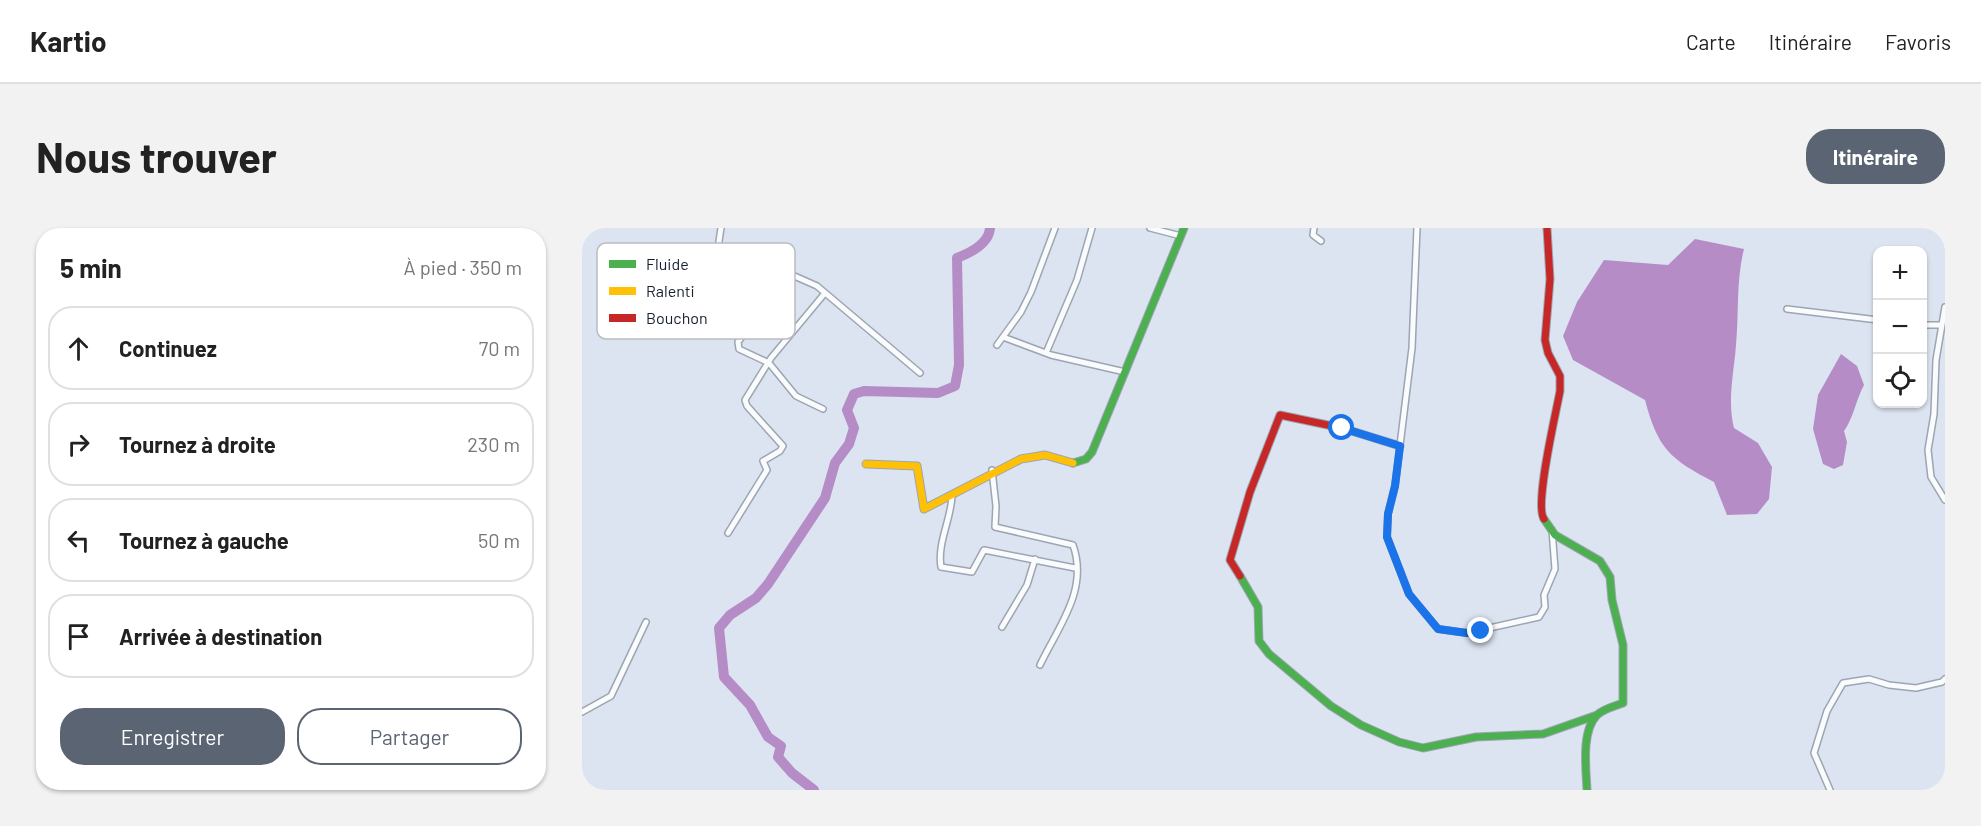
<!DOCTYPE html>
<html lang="fr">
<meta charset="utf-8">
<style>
:root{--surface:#fff;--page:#f2f2f2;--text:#222;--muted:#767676;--line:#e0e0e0;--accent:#5b6472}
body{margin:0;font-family:Barlow,sans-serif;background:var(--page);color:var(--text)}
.controls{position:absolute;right:18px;top:18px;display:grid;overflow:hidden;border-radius:12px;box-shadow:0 2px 4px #0004}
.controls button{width:54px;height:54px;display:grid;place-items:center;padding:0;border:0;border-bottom:2px solid var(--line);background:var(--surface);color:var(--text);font:30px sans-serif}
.stop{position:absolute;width:18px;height:18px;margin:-14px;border:4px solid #1a73e8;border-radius:50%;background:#fff}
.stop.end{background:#1a73e8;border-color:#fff;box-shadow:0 2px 6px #0008}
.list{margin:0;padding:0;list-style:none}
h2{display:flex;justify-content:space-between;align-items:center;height:78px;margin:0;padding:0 24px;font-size:26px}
h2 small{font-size:20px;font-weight:400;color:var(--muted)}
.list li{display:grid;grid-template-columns:39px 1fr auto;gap:18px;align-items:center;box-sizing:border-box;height:84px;margin:0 12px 12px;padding:0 12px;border:2px solid var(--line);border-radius:24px}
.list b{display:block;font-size:22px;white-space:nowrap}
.list em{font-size:20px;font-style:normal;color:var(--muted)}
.actions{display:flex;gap:12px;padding:18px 24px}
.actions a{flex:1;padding:14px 0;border:2px solid var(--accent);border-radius:24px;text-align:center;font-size:21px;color:var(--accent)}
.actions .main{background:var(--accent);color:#fff}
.icon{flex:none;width:33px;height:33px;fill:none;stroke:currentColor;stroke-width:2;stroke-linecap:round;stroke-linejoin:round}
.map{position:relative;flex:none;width:1363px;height:562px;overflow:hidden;border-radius:24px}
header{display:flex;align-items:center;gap:36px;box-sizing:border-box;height:84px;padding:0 30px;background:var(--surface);border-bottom:2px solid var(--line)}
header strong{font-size:28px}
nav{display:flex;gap:33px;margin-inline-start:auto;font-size:21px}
.intro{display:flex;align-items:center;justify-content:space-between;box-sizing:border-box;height:144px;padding:0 36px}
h1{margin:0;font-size:42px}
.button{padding:15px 27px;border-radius:24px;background:var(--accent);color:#fff;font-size:21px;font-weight:700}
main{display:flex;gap:36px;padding:0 36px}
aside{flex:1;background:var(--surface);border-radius:24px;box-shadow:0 2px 4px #0004}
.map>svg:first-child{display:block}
.water{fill:#b68cc6}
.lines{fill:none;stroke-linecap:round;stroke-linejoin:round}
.river{stroke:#b68cc6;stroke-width:10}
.street-casing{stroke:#9da5b1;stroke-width:8}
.fast-casing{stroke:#9da5b1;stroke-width:9}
.slow-casing{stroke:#9da5b1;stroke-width:9}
.jam-casing{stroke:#9da5b1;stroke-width:9}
.street{stroke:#fafbfd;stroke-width:5}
.fast{stroke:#4caf50;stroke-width:7}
.slow{stroke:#ffc107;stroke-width:7}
.jam{stroke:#c62828;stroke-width:7}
.route{stroke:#1a73e8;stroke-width:8}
.key{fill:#fff;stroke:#b9bcc0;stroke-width:1.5}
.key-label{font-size:16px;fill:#161f2e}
</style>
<header>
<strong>Kartio</strong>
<nav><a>Carte</a><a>Itinéraire</a><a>Favoris</a></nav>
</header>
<div class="intro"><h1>Nous trouver</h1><a class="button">Itinéraire</a></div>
<main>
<aside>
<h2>5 min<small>À pied · 350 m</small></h2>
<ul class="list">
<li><svg class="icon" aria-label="ahead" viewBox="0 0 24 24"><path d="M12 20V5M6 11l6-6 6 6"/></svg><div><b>Continuez</b></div><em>70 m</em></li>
<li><svg class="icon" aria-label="right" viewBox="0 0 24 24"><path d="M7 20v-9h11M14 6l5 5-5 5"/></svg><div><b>Tournez à droite</b></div><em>230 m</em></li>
<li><svg class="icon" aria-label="left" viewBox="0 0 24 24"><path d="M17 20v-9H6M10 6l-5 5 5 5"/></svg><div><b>Tournez à gauche</b></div><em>50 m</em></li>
<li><svg class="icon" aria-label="arrive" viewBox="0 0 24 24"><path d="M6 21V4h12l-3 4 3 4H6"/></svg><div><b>Arrivée à destination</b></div></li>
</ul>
<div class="actions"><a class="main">Enregistrer</a><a>Partager</a></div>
</aside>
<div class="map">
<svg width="1363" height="562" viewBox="0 0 1363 562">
<rect width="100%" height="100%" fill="#dce4f1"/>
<path class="water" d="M1113 11 1162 21C1154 52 1157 85 1154 117 1152 145 1145 172 1152 200L1176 215 1190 239 1187 271 1175 286 1145 287 1132 254C1088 231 1076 221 1063 172L991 132 981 108 995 74 1022 32 1086 37Z
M1259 126 1275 138 1282 157C1274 172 1271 191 1262 203L1265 214 1261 237 1252 241 1241 236 1231 201 1236 167Z"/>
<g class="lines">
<path class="river" d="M232 562 210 545 196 529 199 518 186 509 168 477 142 449 137 400 148 387 174 370 186 356 243 270 253 235 267 216 272 200 265 182 272 166 282 163 356 165 373 158 377 137 375 30C388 25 407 16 408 0"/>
<g class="street-casing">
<path id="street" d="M139 0 136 20 138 24 201 43 235 58 338 145
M568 0 599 8
M732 0 731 7 739 13
M835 0 830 120 813 258 806 286 805 309 827 366 856 401 885 405 957 389 963 379 962 367 973 341 970 302
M207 46 156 114 157 121 187 135 214 168 241 181
M1363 79 1354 132 1352 186 1346 222 1349 249 1363 272
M1205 81 1296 92
M1340 97H1360
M421 109 469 127 543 144
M415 117 439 84 449 64 473 0
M464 125 495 52 510 0
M410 242 414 278 413 299 491 317C507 362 476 399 458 437
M370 268C369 292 355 315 359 339L390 344 402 322 493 340
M146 305 185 242 181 233 198 223 201 218 165 178 163 172 189 130 243 65
M420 399 445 357 453 331
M0 484 29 468 64 394
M1248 562 1232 525 1245 483 1261 455 1287 451 1307 457 1334 460 1360 454 1363 451"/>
</g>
<g class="fast-casing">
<path id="fast" d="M1361 0H1363
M491 235 504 231 510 224 602 0
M962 291 973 307 1018 333 1028 349 1030 372 1041 417V475C1033 478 1021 481 1015 487 999 503 1004 541 1005 562
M658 348 676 379 677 413 687 426 749 478 779 497 817 514 841 520 894 509 961 506 1015 487"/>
</g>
<g class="slow-casing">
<path id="slow" d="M284 236 335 238 342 281 439 231 463 227 491 235"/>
</g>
<g class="jam-casing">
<path id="jam" d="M962 291C952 277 974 185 978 163V148L966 125 963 112 968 51 965 0
M658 348 648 332 668 264 698 187 760 200 818 218"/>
</g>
<use href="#street" class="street"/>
<use href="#fast" class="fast"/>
<use href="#slow" class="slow"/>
<use href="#jam" class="jam"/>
</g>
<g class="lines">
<path class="route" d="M760 200 818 218 813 258 806 286 805 309 827 366 856 401 885 405 899 403"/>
</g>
<rect x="15" y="15" width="198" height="96" rx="9" class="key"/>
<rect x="27" y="32" width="27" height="8" fill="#4caf50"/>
<rect x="27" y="59" width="27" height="8" fill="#ffc107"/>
<rect x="27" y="86" width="27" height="8" fill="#c62828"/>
<g class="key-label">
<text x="64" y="42">Fluide</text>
<text x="64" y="69">Ralenti</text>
<text x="64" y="96">Bouchon</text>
</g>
</svg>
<div class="controls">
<button>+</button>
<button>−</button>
<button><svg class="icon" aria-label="locate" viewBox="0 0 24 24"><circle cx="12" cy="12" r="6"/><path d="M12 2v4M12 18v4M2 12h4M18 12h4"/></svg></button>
</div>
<div class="stop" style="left:760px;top:200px"></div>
<div class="stop end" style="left:899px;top:403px"></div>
</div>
</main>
